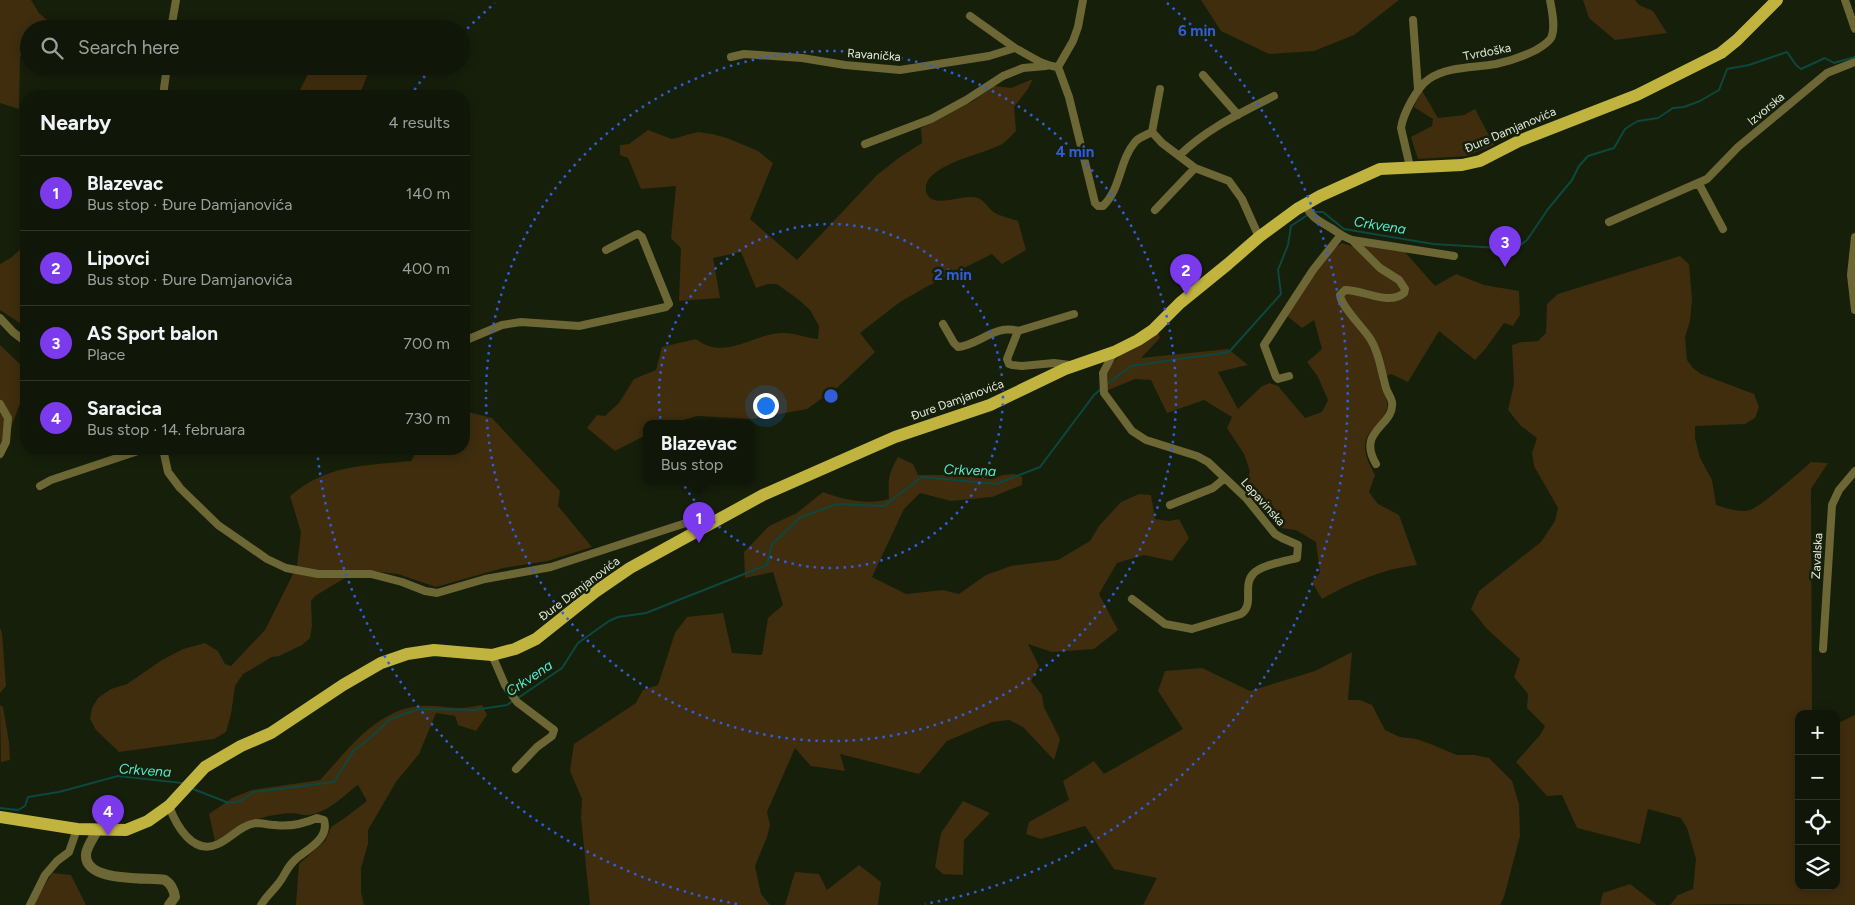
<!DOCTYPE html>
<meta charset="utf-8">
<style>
:root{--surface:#101708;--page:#1e2416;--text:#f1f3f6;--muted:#9c9f9c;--line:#303629;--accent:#7c3aed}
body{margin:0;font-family:Figtree,sans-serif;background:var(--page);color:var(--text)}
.controls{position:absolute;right:15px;bottom:15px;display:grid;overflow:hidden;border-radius:10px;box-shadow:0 2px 12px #0003}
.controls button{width:45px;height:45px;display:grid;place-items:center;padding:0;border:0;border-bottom:1px solid var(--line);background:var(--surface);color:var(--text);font:25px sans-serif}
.you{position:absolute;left:765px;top:405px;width:18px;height:18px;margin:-12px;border:4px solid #fff;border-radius:50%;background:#1a73e8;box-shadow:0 0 0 8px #1a73e833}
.badge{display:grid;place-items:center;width:32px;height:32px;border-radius:50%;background:var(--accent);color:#fff;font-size:16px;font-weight:700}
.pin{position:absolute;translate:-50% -41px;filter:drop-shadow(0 1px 2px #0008)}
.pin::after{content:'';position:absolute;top:26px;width:18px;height:15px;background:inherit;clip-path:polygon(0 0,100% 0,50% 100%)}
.popup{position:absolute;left:643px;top:420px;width:112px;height:65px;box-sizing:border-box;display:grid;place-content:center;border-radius:10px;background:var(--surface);filter:drop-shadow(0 1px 4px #0005);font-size:16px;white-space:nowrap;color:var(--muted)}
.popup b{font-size:19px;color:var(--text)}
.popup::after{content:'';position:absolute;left:50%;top:100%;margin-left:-10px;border:10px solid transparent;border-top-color:var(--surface)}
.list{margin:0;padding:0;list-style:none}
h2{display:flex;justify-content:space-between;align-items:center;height:65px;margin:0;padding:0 20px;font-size:21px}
h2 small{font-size:16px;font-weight:400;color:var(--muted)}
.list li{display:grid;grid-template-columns:32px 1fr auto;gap:15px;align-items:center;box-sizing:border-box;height:75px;padding:0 20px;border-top:1px solid var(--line)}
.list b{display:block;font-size:19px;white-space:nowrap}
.list p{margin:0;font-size:16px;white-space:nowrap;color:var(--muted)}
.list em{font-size:16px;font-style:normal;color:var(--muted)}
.icon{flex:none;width:28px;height:28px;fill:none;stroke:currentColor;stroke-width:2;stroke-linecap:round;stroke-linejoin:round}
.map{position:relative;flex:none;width:1855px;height:905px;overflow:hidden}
.search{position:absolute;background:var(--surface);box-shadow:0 2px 12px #0003;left:20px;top:20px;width:450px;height:55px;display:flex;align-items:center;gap:12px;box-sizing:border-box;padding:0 18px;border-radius:28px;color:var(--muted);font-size:19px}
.panel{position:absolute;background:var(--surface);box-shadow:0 2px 12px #0003;left:20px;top:90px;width:450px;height:365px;border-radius:20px}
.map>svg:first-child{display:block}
.green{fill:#3f2d0e}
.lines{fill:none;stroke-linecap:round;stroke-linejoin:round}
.stream{stroke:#0d483e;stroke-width:2}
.minor{stroke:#6c6734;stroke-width:8}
.tertiary{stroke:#6c6734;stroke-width:10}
.primary{stroke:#c0b43f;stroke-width:12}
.ring{fill:none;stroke:#315ed8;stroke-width:2.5;stroke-dasharray:2.5 5}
.labels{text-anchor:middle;stroke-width:5;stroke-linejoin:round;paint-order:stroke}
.street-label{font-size:12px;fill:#e3eadc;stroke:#161f0a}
.water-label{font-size:14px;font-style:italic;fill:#58ebd1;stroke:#161f0a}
.centre{fill:#315ed8;stroke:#161f0a;stroke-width:2.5}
.ring-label{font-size:15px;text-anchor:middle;font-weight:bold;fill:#315ed8;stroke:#161f0a;stroke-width:5;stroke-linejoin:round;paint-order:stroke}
</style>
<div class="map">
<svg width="1855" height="905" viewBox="0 0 1855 905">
<rect width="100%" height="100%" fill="#161f0a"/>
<path class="green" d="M0 0H31L39 13 57 29H29V59L20 56 19 109 0 103Z
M1201 0H1399L1354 35 1314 51 1269 54 1221 31Z
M1583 0H1635L1639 5 1653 11 1667 33 1615 40 1589 18Z
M312 66H371L359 96H297Z
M1033 79 1028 89 1014 107 1016 131C1012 135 1007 141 1002 144 985 154 923 165 926 190 926 193 928 197 932 199 946 205 963 194 978 198 985 201 988 207 992 211 998 216 1010 218 1018 221L1026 250 1002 264 992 254 928 286 900 302 860 333 875 352 838 387 807 409 753 419 697 416 670 424H646V435L615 451 587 428 597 415 605 416 619 403 634 379 656 370 662 347 696 339C726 362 752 333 784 333 795 333 807 338 818 339L819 326 810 310 799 300 777 284H768L756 288 741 252 713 258 720 298 679 301 681 248 671 238 676 186 641 189 628 158 620 155V145L629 144 648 130 672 139 698 132 712 134 727 138 758 151 773 163 750 219 797 260 877 175 900 157 922 143 921 128 973 101 994 86 1011 88Z
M1421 89 1438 118 1464 115 1475 109 1494 145 1466 156 1418 159 1411 137 1432 126 1433 119 1414 107Z
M1342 243 1354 247 1361 243 1404 251 1435 286 1456 274 1484 285 1519 291 1520 315 1513 326 1504 323 1486 348 1475 360 1439 331 1408 382 1391 374 1379 380C1382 387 1386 395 1387 402 1390 419 1366 427 1365 446 1365 456 1370 466 1375 475L1369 492 1378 504 1399 515 1417 565C1383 569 1352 582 1322 599L1312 582 1320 573 1316 542 1296 530 1281 528 1265 511 1264 499 1246 485 1250 471 1244 454 1227 428 1232 417 1204 400 1167 413 1151 380 1135 379 1106 391 1105 371 1123 352 1158 332 1160 338 1141 358 1228 349 1248 365 1218 372 1238 409 1261 387 1269 383 1278 386 1305 418 1322 412 1328 400 1318 377 1307 362 1322 349 1314 320 1302 328 1287 316C1303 292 1317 259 1342 243Z
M26 244V327L0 310V264L12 257Z
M1680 256 1689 264 1692 299 1690 321 1685 337 1687 360 1693 368 1701 374 1754 394 1759 407 1755 418 1745 424 1695 426V438L1700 458 1712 480 1716 505C1726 508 1739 513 1750 510 1760 507 1801 471 1811 462L1828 463 1811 489 1812 714H1799V886H1836V724L1855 715V905L1729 904 1670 905 1678 895 1693 889 1696 859 1687 828 1681 818 1648 809 1640 844 1577 828 1562 795 1547 796 1516 762 1540 735 1545 726 1527 708 1528 694 1514 677 1520 659 1487 629 1471 609 1479 591 1541 542 1555 521 1558 508 1534 466 1532 453 1537 438 1521 426 1508 410 1514 384 1512 345 1522 342 1538 341 1546 333 1547 304 1558 294Z
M0 345 23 367 25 390 9 433 0 444Z
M464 411 492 418 560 491 558 506 592 547 547 561 503 568 436 587 398 574 363 570 343 579 315 596 311 601 312 626 310 638 302 645 279 656 272 657 243 674 235 686 231 714 226 732 214 739 119 752 96 730 90 719 92 708 98 698 111 689 127 684 162 660 183 649 205 643 218 651 225 664 231 666 265 630 297 566 301 532 290 496C328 464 363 466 411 461L418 449H464Z
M898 457 913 464 918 475H958L991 479 1003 475 1014 474 1022 477V485L992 497 951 501 920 493 904 509 872 577 906 594 943 590 959 594 986 575 1011 566 1058 560 1090 541 1099 526 1121 502 1139 494 1151 495 1155 519 1169 521 1179 519 1189 538 1172 561 1144 555 1117 563 1099 594 1118 630 1094 649 1052 652 1028 644 1039 666 1031 681 1042 695 1044 707 1060 739 1054 760 1023 727 1009 720 992 722 947 741 919 774 840 754 845 771 811 766 795 748 767 812 770 825 767 837 755 866 761 894 770 905H590L581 818 582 799 570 771 574 744 636 703 643 690 658 685 675 633 687 617 723 613 732 653 762 655 768 618 783 605 773 572 745 578 744 552 769 526 797 513 823 492C843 500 869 505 889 499 888 480 888 474 898 457Z
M0 628 2 633 6 686 0 693Z
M1352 652 1348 700H1360L1372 705 1385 730 1400 737 1416 739 1428 743 1457 755H1475L1489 758 1512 781 1519 804 1520 836 1504 897 1500 905H1143L1157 878 1114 869 1085 826 1041 839 1026 834 1029 822 1069 800 1063 781 1094 761 1104 774 1183 729 1158 691 1165 671 1202 668 1250 691 1315 671Z
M0 705 3 707 9 742 10 760 1 762Z
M482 705 487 715 476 731 458 725 455 716 436 713 419 754 396 782 368 830V844L361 868V892L364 905H296L299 864 325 841 331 827 346 817 367 801 358 785C343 796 329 812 309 815 303 816 297 813 290 813 257 816 243 824 215 841L209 814 232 798 252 790 320 780C346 752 372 715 412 707 428 704 444 707 459 708 467 708 474 706 482 705Z
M963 801 990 813 964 840 963 875 943 874 935 867 941 833Z
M859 865 881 882 878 905H785L795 872 819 874 827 890Z
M52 873 71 875 86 905H33Z
M1630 884 1657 905H1600L1603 893Z"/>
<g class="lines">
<path class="stream" d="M1314 212H1323L1344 229 1433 244 1515 249 1527 240 1548 209 1572 180 1579 166 1588 156 1614 148 1625 129 1631 125 1638 121 1658 118 1673 108 1684 107 1700 101 1719 90 1727 69 1749 65 1787 52 1796 65 1801 69 1825 58 1834 63 1855 57
M1106 385 1131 366 1229 352 1281 294 1278 270 1288 245 1291 226 1309 214
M518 698 562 668 578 643 609 621 618 617 646 613 767 565 772 544 801 517 837 504 884 506 922 477 996 484 1040 467 1094 395 1101 389
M193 789 229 803 240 801 254 792 334 782 354 750 370 738 390 719 419 709 474 710 507 705 514 700
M0 808 18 810 25 806 28 797 59 792 118 776 182 783"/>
<path class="minor" d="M1845 0 1855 29
M970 16 1015 48
M1413 20 1418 89
M171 29 176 0
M731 57 744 54 802 58 845 65 900 70 989 56 1015 48C1029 55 1043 66 1058 67L1069 97 1095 203 1098 206H1103C1121 189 1119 161 1135 142 1139 137 1147 135 1152 132L1162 143 1195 168 1229 181 1242 199 1259 237
M1058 67 1073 41 1078 27 1083 0
M1203 75 1238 115
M163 96 167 66
M1152 132 1160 89
M865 144 931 119 966 100 1003 76 1023 68 1046 66
M1180 155C1206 129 1241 113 1274 96
M1410 167 1401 128C1403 114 1417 87 1429 79 1448 66 1474 68 1496 64 1510 61 1524 56 1536 50 1541 47 1548 43 1551 38 1556 28 1552 11 1550 0
M1699 184 1723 229
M1305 204C1311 218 1319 221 1331 228 1339 233 1343 237 1352 240L1454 256
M1155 210 1195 168
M1609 222 1707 179 1738 147 1827 73 1855 62
M1855 237 1851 275 1855 310
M1352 240 1380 268 1399 280 1405 289 1404 293C1389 306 1364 290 1345 290L1340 295C1341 307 1364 328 1371 340 1380 355 1381 371 1386 388 1387 392 1391 397 1392 402 1395 426 1356 430 1376 464
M0 318 13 332 26 342
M943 324 954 343 958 347C979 345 995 324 1018 331
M464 341 502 325 521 322 579 326 666 307 669 304 642 237 638 234 635 235 606 250
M1114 352 1103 373 1104 393 1132 431 1146 440 1197 456 1208 462 1246 498 1275 534 1282 538 1298 545 1297 558C1285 561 1261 565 1253 574 1242 586 1255 605 1241 614L1192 629 1165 624 1132 599
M1070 365 1054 363 1022 366 1012 365 1009 364 1007 359 1018 331 1074 314
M1289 376 1278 379 1276 377 1264 345 1313 270 1340 236
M0 404 8 418 6 442 0 454
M163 449 168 472 180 488 218 525 267 559 286 568 318 574H371L402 582 425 591 437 593 485 579 551 567 692 521 700 523 705 528
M40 486 51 480 144 449
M1170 505 1213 488 1225 478
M1823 649 1832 505 1839 490 1855 471
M492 655 505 685 517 702 554 730 552 736 537 747 516 769
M169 806C176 825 193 856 218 844 231 838 241 825 256 823 262 823 269 825 275 825 290 827 303 824 317 818L324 820C330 839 306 850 296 859 287 866 285 876 278 884 272 892 267 895 261 905
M30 905 45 875 57 861 69 852 77 829"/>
<path class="tertiary" d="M98 829C94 837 87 846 86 854 84 883 147 877 165 880 171 884 174 890 175 897L169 905"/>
<path class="primary" d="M0 817 77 829 126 830 148 821 169 806 205 767 241 746 271 733 343 685 381 663 407 654 434 650 492 655 515 649 536 639 595 592 630 568 763 495 895 437 990 405 1065 369 1114 352 1138 340 1153 330 1180 303 1228 264 1259 237 1297 209 1320 196 1380 169 1462 165 1480 161 1519 141 1637 95 1721 53 1737 40 1777 0"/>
</g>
<g class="ring">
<circle cx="831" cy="396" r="172"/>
<circle cx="831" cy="396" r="345"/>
<path d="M737 904A517 517 0 0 1 317 450M410 96A517 517 0 0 1 432 67M462 34A517 517 0 0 1 495 3M1167 3A517 517 0 0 1 925 904"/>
</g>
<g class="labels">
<g class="street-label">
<text transform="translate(1487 52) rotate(-11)" y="4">Tvrdoška</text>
<text transform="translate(874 55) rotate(4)" y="4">Ravanička</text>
<text transform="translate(1766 109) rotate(-40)" y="4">Izvorska</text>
<text transform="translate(1510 130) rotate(-23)" y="4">Đure Damjanovića</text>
<text transform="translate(957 400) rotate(-20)" y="4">Đure Damjanovića</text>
<text transform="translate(1263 502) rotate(48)" y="4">Lepavinska</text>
<text transform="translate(1817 556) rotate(-87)" y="4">Zavalska</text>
<text transform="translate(579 589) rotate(-37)" y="4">Đure Damjanovića</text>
</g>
<g class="water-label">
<text transform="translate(1380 225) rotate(9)" y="5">Crkvena</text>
<text transform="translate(970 470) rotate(2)" y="5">Crkvena</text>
<text transform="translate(529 678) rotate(-34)" y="5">Crkvena</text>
<text transform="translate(145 770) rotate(4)" y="5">Crkvena</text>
</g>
</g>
<circle cx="831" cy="396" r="8" class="centre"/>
<g class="ring-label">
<text x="1197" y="36">6 min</text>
<text x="1075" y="157">4 min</text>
<text x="953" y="280">2 min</text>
</g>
</svg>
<div class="controls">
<button>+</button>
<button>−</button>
<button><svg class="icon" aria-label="locate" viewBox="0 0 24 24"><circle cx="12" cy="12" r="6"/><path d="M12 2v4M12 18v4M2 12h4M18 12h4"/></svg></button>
<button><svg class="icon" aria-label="layers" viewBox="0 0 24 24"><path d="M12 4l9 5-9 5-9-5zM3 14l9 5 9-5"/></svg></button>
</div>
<div class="you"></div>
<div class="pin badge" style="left:699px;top:543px">1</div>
<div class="popup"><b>Blazevac</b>Bus stop</div>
<div class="pin badge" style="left:1186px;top:295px">2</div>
<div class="pin badge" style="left:1505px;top:267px">3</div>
<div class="pin badge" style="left:108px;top:836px">4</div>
<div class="search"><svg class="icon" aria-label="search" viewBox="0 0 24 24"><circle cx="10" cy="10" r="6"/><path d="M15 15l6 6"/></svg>Search here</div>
<section class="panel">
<h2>Nearby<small>4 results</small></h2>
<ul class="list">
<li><span class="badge">1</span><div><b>Blazevac</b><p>Bus stop · Đure Damjanovića</p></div><em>140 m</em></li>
<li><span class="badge">2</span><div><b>Lipovci</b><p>Bus stop · Đure Damjanovića</p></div><em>400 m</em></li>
<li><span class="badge">3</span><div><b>AS Sport balon</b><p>Place</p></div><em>700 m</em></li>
<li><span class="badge">4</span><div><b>Saracica</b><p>Bus stop · 14. februara</p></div><em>730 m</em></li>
</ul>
</section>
</div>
